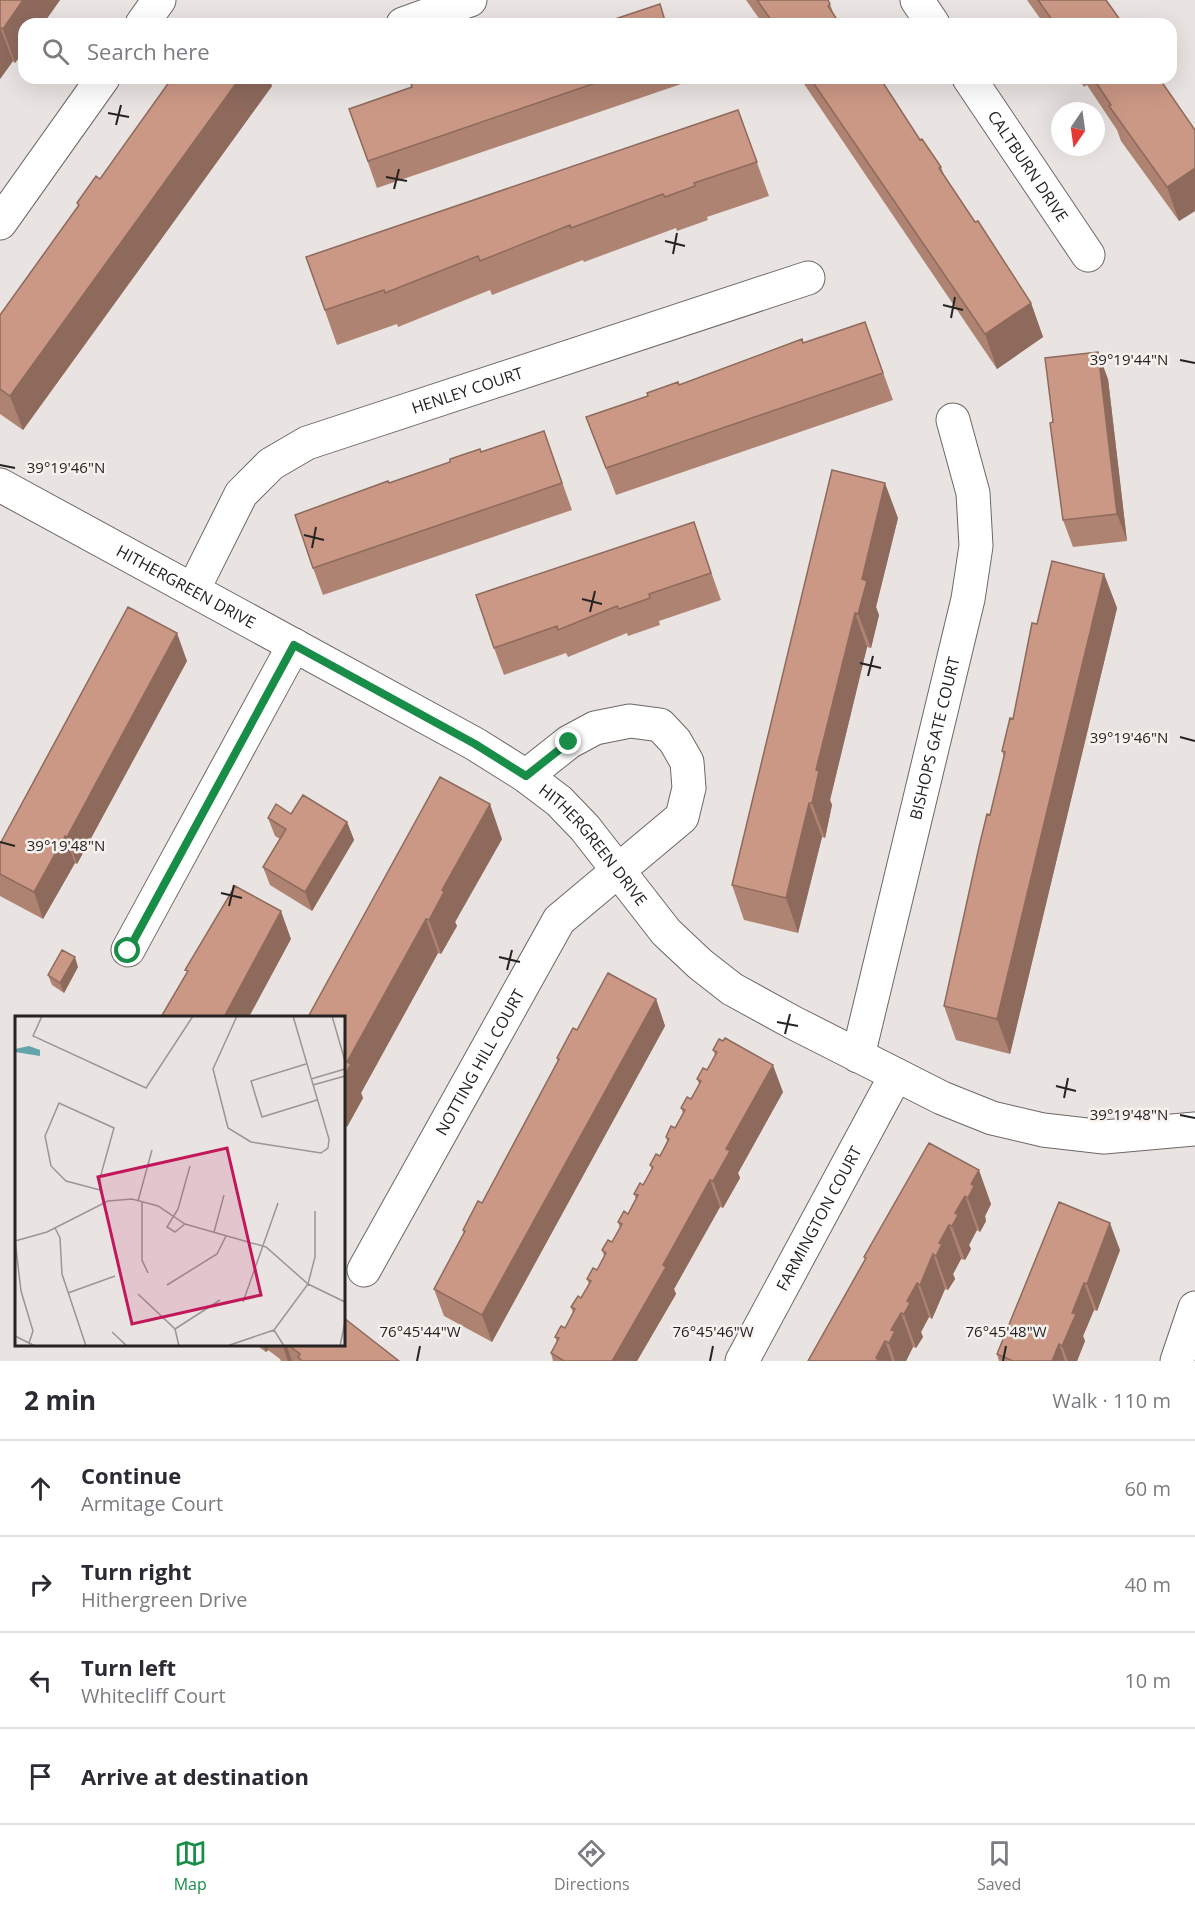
<!DOCTYPE html>
<meta charset="utf-8">
<style>
:root{--surface:#fff;--page:#f7f7f7;--text:#2b2b33;--muted:#7c7c81;--line:#e1e1e2;--accent:#188d47}
body{margin:0;font-family:"Open Sans",sans-serif;background:var(--page);color:var(--text)}
.compass{position:absolute;left:1051px;top:102px;width:54px;height:54px;border-radius:50%;background:var(--surface);box-shadow:0 6px 24px #0002;rotate:193deg}
.stop{position:absolute;width:18px;height:18px;margin:-14px;border:4px solid #188d47;border-radius:50%;background:#fff}
.stop.end{background:#188d47;border-color:#fff;box-shadow:0 2px 6px #0008}
.list{margin:0;padding:0;list-style:none}
h2{display:flex;justify-content:space-between;align-items:center;height:78px;margin:0;padding:0 24px;font-size:26px}
h2 small{font-size:20px;font-weight:400;color:var(--muted)}
.list li{display:grid;grid-template-columns:39px 1fr auto;gap:18px;align-items:center;box-sizing:border-box;height:96px;padding:0 24px;border-top:2px solid var(--line)}
.list b{display:block;font-size:22px;white-space:nowrap}
.list p{margin:0;font-size:20px;white-space:nowrap;color:var(--muted)}
.list em{font-size:20px;font-style:normal;color:var(--muted)}
.icon{flex:none;width:33px;height:33px;fill:none;stroke:currentColor;stroke-width:2;stroke-linecap:round;stroke-linejoin:round}
.map{position:relative;flex:none;width:1195px;height:1361px;overflow:hidden}
.search{position:absolute;background:var(--surface);box-shadow:0 6px 24px #0002;left:18px;right:18px;top:18px;height:66px;display:flex;align-items:center;gap:15px;box-sizing:border-box;padding:0 21px;border-radius:18px;color:var(--muted);font-size:22px}
.sheet{height:462px;background:var(--surface)}
nav{display:flex;justify-content:space-around;align-items:center;box-sizing:border-box;height:84px;border-top:2px solid var(--line);background:var(--surface);font-size:16px;color:var(--muted)}
nav a{display:grid;justify-items:center;gap:3px}
nav .on{color:var(--accent)}
.map>svg:first-child{display:block}
.lines{fill:none;stroke-linecap:round;stroke-linejoin:round}
.street-casing{stroke:#6d6866;stroke-width:35}
.street{stroke:#fff;stroke-width:33}
.wall{fill:#af8372}
.shaded-wall{fill:#8e6a5d}
.building{fill:#cb9885;stroke:#8e6a5d;stroke-width:1.5}
.route{stroke:#188d47;stroke-width:8}
.ticks{fill:none;stroke:#262323;stroke-width:2}
.labels{text-anchor:middle;stroke-width:5;stroke-linejoin:round;paint-order:stroke}
.street-label{font-size:16px;fill:#262323;stroke:#f7f1ee}
.inset-road{fill:none;stroke:#9b9695;stroke-width:1.5}
.view{fill:#c2185b;fill-opacity:0.15;stroke:#c2185b;stroke-width:3}
.inset-edge{fill:none;stroke:#262323;stroke-width:3}
.ticks-label{font-size:15px;text-anchor:middle;fill:#262323;stroke:#f7f1ee;stroke-width:5;stroke-linejoin:round;paint-order:stroke}
</style>
<div class="map">
<svg width="1195" height="1361" viewBox="0 0 1195 1361">
<rect width="100%" height="100%" fill="#e9e3e1"/>
<g class="lines">
<g class="street-casing">
<g id="street">
<path d="M917 0 933 24"/>
<path d="M142 24 159 0"/>
<path d="M403 24 470 0"/>
<path id="s1" d="M969 78 1088 255"/>
<path d="M0 223 103 78"/>
<path id="s2" d="M0 485 475 744 526 776 559 801 585 828 666 932 700 964 732 989 794 1023 942 1098 992 1118 1043 1130 1104 1137 1195 1129"/>
<path id="s3" d="M193 590 241 494 271 464 307 443 808 278"/>
<path d="M128 950 294 645"/>
<path id="s4" d="M858 1056 968 599 976 546 973 493 953 420"/>
<path id="s5" d="M364 1270 559 920 682 817 689 788 687 762 675 741 660 725 630 721 595 728 569 742 526 776"/>
<path id="s6" d="M742 1361 896 1075"/>
<path d="M1177 1361 1195 1308"/>
</g>
</g>
<use href="#street" class="street"/>
</g>
<path class="wall" d="M0 0H60L43 24H24L15 63 13 61 0 79Z
M746 0H828L830 4 834 15 840 24H763Z
M1027 0H1106L1123 24H1044Z
M430 78H685L687 82 377 188 349 109 412 88Z
M800 78H880L920 140 941 167 945 178 1031 303 1043 337 997 369Z
M1078 78H1159L1195 130V211L1179 221 1121 141 1117 130 1087 85 1084 87Z
M272 86 23 430 0 414V315L78 206 77 203 100 179Z
M738 110 769 196 707 217 708 220 677 231 676 228 584 262 583 260 492 295 490 290 398 327 397 324 337 345 306 257Z
M865 322 893 400 616 495 586 417Z
M1108 379 1127 541 1073 547 1063 520 1053 422Z
M544 431 572 510 323 595 313 568 389 483Z
M898 518 876 607 879 615 871 648 867 647 830 800 832 805 825 838 822 837 798 933 744 920 732 885Z
M703 549 721 600 659 621 660 625 628 636 627 633 568 657 566 653 504 675 494 648Z
M1104 574 1117 608 1010 1054 956 1040 944 1006 1004 757 1002 751 1013 719 1037 624Z
M187 661 77 864 75 863 43 919 0 896V844Z
M291 814 347 822 354 840 312 911 270 885 263 867 280 839 275 836 268 818Z
M502 839 455 922 457 926 441 954 438 953 361 1093 363 1098 347 1127 344 1125V1017H308Z
M78 967 64 993 52 985 48 975Z
M656 999 665 1026 492 1342 444 1316 434 1289 464 1234 463 1230 482 1203 558 1062 557 1058 577 1030Z
M713 1050 783 1092 738 1173 740 1178 723 1208 720 1207 674 1289 676 1294 637 1361H553L551 1353 557 1342 555 1337 565 1328 573 1313 571 1307 581 1298 589 1284 587 1279 597 1270 604 1256 602 1250 612 1242 620 1228 618 1222 628 1214 636 1199 634 1194 643 1185 652 1170 650 1165 660 1156 667 1141 666 1137 675 1128 683 1113 681 1108 691 1099 699 1084 697 1079 707 1070 715 1055Z
M929 1143 991 1204 985 1216 986 1221 980 1232 977 1230 969 1245 971 1249 965 1260 961 1259 953 1274 955 1279 948 1290 945 1289 932 1319 929 1317 921 1332 923 1337 916 1348 913 1347 906 1361H808L865 1260 864 1257Z
M1120 1250 1097 1311 1094 1310 1083 1336 1085 1341 1077 1361H999L997 1354Z
M344 1344 399 1361H281L280 1359 268 1350 266 1352 256 1345Z"/>
<path class="shaded-wall" d="M23 0H60L43 24H24V51L15 63 3 29Z
M0 27 13 61 0 79Z
M240 78H269L272 86 23 430 10 396Z
M1195 168V211L1179 221 1167 187Z
M1031 303 1043 337 997 369 985 334Z
M1098 352 1108 379 1127 541 1117 514Z
M885 483 898 518 876 607 879 615 871 648 858 614 862 579Z
M1104 574 1117 608 1010 1054 997 1019Z
M855 613 867 647 830 800 832 805 825 838 812 803 816 770Z
M177 633 187 661 77 864 67 837Z
M809 803 822 837 798 933 786 898Z
M490 804 502 839 455 922 457 926 441 954 429 920 442 890Z
M347 822 354 840 312 911 305 892Z
M65 836 75 863 43 919 34 892Z
M281 911 291 939 249 1017H224Z
M426 919 438 953 361 1093 363 1098 347 1127 344 1117V1076L347 1062Z
M75 957 78 967 64 993 60 983Z
M656 999 665 1026 492 1342 482 1315Z
M773 1065 783 1092 738 1173 740 1178 723 1208 713 1181 726 1149Z
M979 1170 991 1204 985 1216 986 1221 980 1232 968 1198 971 1184Z
M710 1180 720 1207 674 1289 676 1294 637 1361H612L663 1265Z
M965 1196 977 1230 969 1245 971 1249 965 1260 952 1226 955 1213Z
M1110 1223 1120 1250 1097 1311 1087 1284Z
M949 1225 961 1259 953 1274 955 1279 948 1290 936 1256 939 1243Z
M933 1254 945 1289 932 1319 920 1285Z
M917 1283 929 1317 921 1332 923 1337 916 1348 904 1314 907 1301Z
M1084 1283 1094 1310 1083 1336 1085 1341 1077 1361H1068L1062 1346 1072 1313Z
M901 1313 913 1347 906 1361H895L889 1343 891 1330Z
M885 1341 892 1361H877L876 1358Z
M263 1344H266L268 1350 266 1352Z
M284 1344H286L292 1361H288L283 1346Z
M1059 1344 1065 1361H1052Z"/>
<path class="building" d="M0 0H23L3 29 0 27Z
M757 0H828L830 4 828 6 840 24H774Z
M1038 0H1106L1123 24H1055Z
M660 4 666 24H600Z
M214 19 220 24H210Z
M172 78H240L10 396 0 389V315L79 205 77 203 96 176 100 179Z
M430 78H610L368 161 349 109 412 87 411 84Z
M810 78H880L920 140 922 139 941 167 939 168 975 222 978 221 1031 303 985 334Z
M1093 78H1159L1195 130V168L1167 187 1109 106 1111 105Z
M738 110 757 162 694 183 695 186 665 197 663 194 571 228 570 225 480 261 478 256 385 293 384 290 325 310 306 257Z
M865 322 883 373 606 468 586 417 648 396 647 393 678 382 679 385 802 339 803 343Z
M1098 352 1117 514 1063 520 1050 423 1053 422 1045 358Z
M544 431 562 483 313 568 295 515 388 481 389 483 450 462V459L480 449 481 452Z
M832 470 885 483 862 579 867 581 858 614 855 613 816 770 819 771 812 803H809L786 898 732 885Z
M694 522 711 573 649 594 650 598 619 609 617 606 558 630 557 626 494 648 476 595Z
M1052 561 1104 574 997 1019 944 1006 979 847 987 814 990 815 1005 752 1002 751 1010 718 1013 719 1032 623 1037 624Z
M128 607 177 633 67 837 65 836 34 892 0 874V844Z
M440 777 490 804 442 890 444 892 429 920 426 919 347 1062 351 1064 344 1076V1017H308Z
M303 795 347 822 305 892 263 867 286 829 268 818 276 804 291 814Z
M235 886 281 911 224 1017H161L188 971 185 970Z
M62 950 75 957 60 983 48 975Z
M608 973 656 999 482 1315 434 1289 465 1231 463 1230 478 1201 482 1203 559 1059 557 1058 573 1028 577 1030Z
M725 1038 773 1065 726 1149 730 1151 713 1181 710 1180 663 1265 666 1267 612 1361H564L551 1353 559 1338 555 1337 561 1326 565 1328 575 1309 571 1307 578 1296 581 1298 591 1281 587 1279 593 1268 597 1270 606 1253 602 1250 608 1240 612 1242 622 1224 618 1222 624 1211 628 1214 638 1195 634 1194 640 1183 643 1185 653 1167 650 1165 656 1154 660 1156 669 1139 666 1137 671 1126 675 1128 685 1110 681 1108 687 1097 691 1099 701 1081 697 1079 703 1068 707 1070 717 1052 713 1050 719 1039 723 1041Z
M929 1143 979 1170 971 1184 974 1186 968 1198 965 1196 955 1213 958 1215 952 1226 949 1225 939 1243 942 1244 936 1256 933 1254 920 1285 917 1283 907 1301 910 1303 904 1314 901 1313 891 1330 895 1331 889 1343 885 1341 876 1358 879 1360V1361H808L866 1258 864 1257Z
M1059 1202 1110 1223 1087 1284 1084 1283 1072 1313 1076 1314 1062 1346 1059 1344 1052 1361H1013L997 1354Z
M344 1318 399 1361H302L298 1357 300 1354 287 1344H344Z"/>
<g class="lines">
<path class="route" d="M128 951 294 645 475 744 526 776 569 742"/>
</g>
<path class="ticks" d="M108 113 129 117M116 125 121 105M386 177 407 181M394 189 399 169M665 241 685 246M673 254 677 233M943 305 963 310M951 318 955 297M1180 360 1195 363M0 465 15 468M304 535 324 540M312 548 316 527M582 599 602 604M590 612 595 591M860 663 881 668M868 676 873 656M1180 737 1195 741M0 842 15 846M221 893 242 898M229 906 234 885M499 957 520 962M507 970 512 950M777 1022 798 1026M785 1034 790 1014M1056 1086 1076 1091M1064 1098 1068 1078M1180 1115 1195 1118M417 1361 420 1346M710 1361 713 1346M1003 1361 1006 1346"/>
<g class="labels">
<g class="street-label">
<text dy="6" stroke="none"><textPath href="#s1" startOffset="106">CALTBURN DRIVE</textPath></text>
<text dy="6" stroke="none"><textPath href="#s3" startOffset="360">HENLEY COURT</textPath></text>
<text dy="6" stroke="none"><textPath href="#s2" startOffset="212">HITHERGREEN DRIVE</textPath></text>
<text dy="6" stroke="none"><textPath href="#s4" startOffset="327">BISHOPS GATE COURT</textPath></text>
<text dy="6" stroke="none"><textPath href="#s2" startOffset="698">HITHERGREEN DRIVE</textPath></text>
<text dy="6" stroke="none"><textPath href="#s5" startOffset="238">NOTTING HILL COURT</textPath></text>
<text dy="6" stroke="none"><textPath href="#s6" startOffset="162">FARMINGTON COURT</textPath></text>
</g>
</g>
<g transform="translate(15 1016)">
<rect width="330" height="330" fill="#e9e3e1"/>
<path d="M14 30 25 34V40L0 36V33Z" fill="#63a5aa"/>
<path class="inset-road" d="M27 0 18 20 131 72 178 0M89 0H113M222 0 198 53 213 112 236 126 306 137 313 132 314 123 278 0M317 0 330 45M291 48 236 65 247 101 302 84M296 63 330 53M298 69 330 60M85 174 51 165 36 150 30 120 44 87 99 112 85 162 88 187M123 185 137 134M127 186V244L133 257M170 208 160 216 152 211 163 193 175 150M40 212 45 222 47 258 71 330M199 216 209 179M0 224 6 275 18 315 14 327M0 225 32 216 93 185 117 183 143 190 170 208 251 231 293 268 330 286M152 269 202 238 211 220M53 277 100 260M123 278 160 313 164 330M228 286 263 187M160 313 205 284M259 314 269 330M97 316 112 330M0 320 20 330M212 330 259 314 293 268 300 241V195M325 330 330 306"/>
<path class="view" d="M212 132 246 279 117 308 83 161Z"/>
<rect width="330" height="330" class="inset-edge"/>
</g>
<g class="ticks-label">
<text x="1129" y="365">39°19'44"N</text>
<text x="66" y="473">39°19'46"N</text>
<text x="1129" y="743">39°19'46"N</text>
<text x="66" y="851">39°19'48"N</text>
<text x="1129" y="1120">39°19'48"N</text>
<text x="420" y="1337">76°45'44"W</text>
<text x="713" y="1337">76°45'46"W</text>
<text x="1006" y="1337">76°45'48"W</text>
</g>
</svg>
<svg class="compass" viewBox="-18 -18 36 36"><path d="M0-13l5 13h-10z" fill="#e53935"/><path d="M0 13l5-13h-10z" fill="#7c7c81"/></svg>
<div class="stop" style="left:128px;top:951px"></div>
<div class="stop end" style="left:569px;top:742px"></div>
<div class="search"><svg class="icon" aria-label="search" viewBox="0 0 24 24"><circle cx="10" cy="10" r="6"/><path d="M15 15l6 6"/></svg>Search here</div>
</div>
<section class="sheet">
<h2>2 min<small>Walk · 110 m</small></h2>
<ul class="list">
<li><svg class="icon" aria-label="ahead" viewBox="0 0 24 24"><path d="M12 20V5M6 11l6-6 6 6"/></svg><div><b>Continue</b><p>Armitage Court</p></div><em>60 m</em></li>
<li><svg class="icon" aria-label="right" viewBox="0 0 24 24"><path d="M7 20v-9h11M14 6l5 5-5 5"/></svg><div><b>Turn right</b><p>Hithergreen Drive</p></div><em>40 m</em></li>
<li><svg class="icon" aria-label="left" viewBox="0 0 24 24"><path d="M17 20v-9H6M10 6l-5 5 5 5"/></svg><div><b>Turn left</b><p>Whitecliff Court</p></div><em>10 m</em></li>
<li><svg class="icon" aria-label="arrive" viewBox="0 0 24 24"><path d="M6 21V4h12l-3 4 3 4H6"/></svg><div><b>Arrive at destination</b></div></li>
</ul>
</section>
<nav>
<a class="on"><svg class="icon" aria-label="map" viewBox="0 0 24 24"><path d="M3 6l6-2 6 2 6-2v14l-6 2-6-2-6 2zM9 4v14M15 6v14"/></svg>Map</a>
<a><svg class="icon" aria-label="directions" viewBox="0 0 24 24"><path d="M12 3l9 9-9 9-9-9zM9 14v-3h6M13 9l2 2-2 2"/></svg>Directions</a>
<a><svg class="icon" aria-label="saved" viewBox="0 0 24 24"><path d="M7 4h10v16l-5-4-5 4z"/></svg>Saved</a>
</nav>
